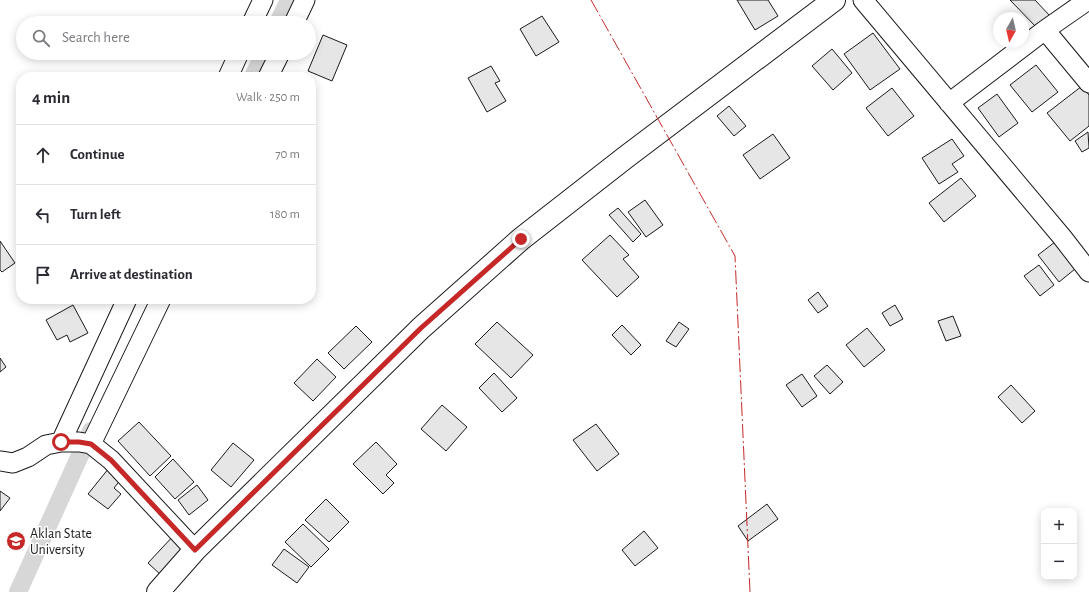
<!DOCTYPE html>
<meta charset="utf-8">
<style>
:root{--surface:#fff;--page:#f2f2f3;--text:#2b2b33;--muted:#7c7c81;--line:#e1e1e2}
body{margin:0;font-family:"Alegreya Sans",sans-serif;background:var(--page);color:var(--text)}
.controls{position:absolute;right:12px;bottom:12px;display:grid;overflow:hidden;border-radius:8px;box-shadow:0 2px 10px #0003}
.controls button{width:36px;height:36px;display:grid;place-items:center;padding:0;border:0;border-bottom:1px solid var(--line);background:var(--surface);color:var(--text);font:20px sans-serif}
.compass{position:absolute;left:993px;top:12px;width:36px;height:36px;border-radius:50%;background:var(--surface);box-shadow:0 2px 10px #0003;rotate:188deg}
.stop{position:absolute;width:12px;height:12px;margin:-9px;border:3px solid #c62828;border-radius:50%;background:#fff}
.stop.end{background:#c62828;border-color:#fff;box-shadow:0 1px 4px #0008}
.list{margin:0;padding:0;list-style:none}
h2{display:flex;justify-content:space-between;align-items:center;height:52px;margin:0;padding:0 16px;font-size:17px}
h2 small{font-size:13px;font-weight:400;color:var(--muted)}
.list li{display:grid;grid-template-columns:26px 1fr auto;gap:12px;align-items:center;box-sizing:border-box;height:60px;padding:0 16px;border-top:1px solid var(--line)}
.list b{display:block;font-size:15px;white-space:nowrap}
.list em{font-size:13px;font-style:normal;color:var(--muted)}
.icon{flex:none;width:22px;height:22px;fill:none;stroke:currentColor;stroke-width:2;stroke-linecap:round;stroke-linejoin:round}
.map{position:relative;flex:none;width:1089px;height:592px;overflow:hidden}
.search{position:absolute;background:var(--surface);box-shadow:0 2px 10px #0003;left:16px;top:16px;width:300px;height:44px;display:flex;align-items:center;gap:10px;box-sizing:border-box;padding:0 14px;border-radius:22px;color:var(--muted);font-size:15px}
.panel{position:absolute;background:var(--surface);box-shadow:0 2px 10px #0003;left:16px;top:72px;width:300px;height:232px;border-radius:16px}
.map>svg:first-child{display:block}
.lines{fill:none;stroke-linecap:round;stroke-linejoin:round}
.canal{stroke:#d7d7d7;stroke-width:18}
.building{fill:#e6e6e6;stroke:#1a1a1a}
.minor-casing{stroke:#1a1a1a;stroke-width:21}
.major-casing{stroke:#1a1a1a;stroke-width:24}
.minor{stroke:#fff;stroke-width:19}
.major{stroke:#fff;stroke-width:22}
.power{stroke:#c62828;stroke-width:1;stroke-dasharray:14 3 2 3;stroke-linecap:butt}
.route{stroke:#c62828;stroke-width:5}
.labels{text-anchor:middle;stroke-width:3;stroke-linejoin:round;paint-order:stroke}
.poi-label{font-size:14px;fill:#1a1a1a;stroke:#fff;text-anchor:start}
</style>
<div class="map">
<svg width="1089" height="592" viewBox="0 0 1089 592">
<rect width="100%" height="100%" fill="#fff"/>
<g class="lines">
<path class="canal" d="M278 23 289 0
M253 77 264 53
M18 592 91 431"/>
</g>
<path class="building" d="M737 0H768L778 16 755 30Z
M1010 0H1035L1050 16 1037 28Z
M542 16 559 42 536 56 520 29Z
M873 33 900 69 870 90 844 54Z
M323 35 347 45 332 81 308 71Z
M832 49 852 73 833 90 812 66Z
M1036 65 1058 92 1032 112 1010 85Z
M491 66 500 81 495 83 506 101 487 112 468 78Z
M1082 86 1089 95V126L1070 141 1047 113Z
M892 88 914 116 888 136 866 108Z
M997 94 1018 123 999 137 978 108Z
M729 106 746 126 734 136 717 116Z
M1088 132 1089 148 1082 152 1075 141Z
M773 134 790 158 760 179 743 155Z
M952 139 964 156 952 164 958 172 939 184 922 158Z
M961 178 976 196 944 222 929 203Z
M645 200 663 225 646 237 628 212Z
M618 208 641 234 633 242 609 215Z
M610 235 629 255 623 259 639 277 617 297 582 260Z
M0 241 15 263 2 272 0 270Z
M1055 242 1075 269 1059 282 1038 255Z
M1039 265 1054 285 1040 296 1024 276Z
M818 292 828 306 818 313 808 300Z
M73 305 88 333 70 342 67 335 57 340 46 320Z
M895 305 903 319 890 326 882 313Z
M953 316 961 336 946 341 938 321Z
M497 322 533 355 511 378 475 344Z
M679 322 689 329 676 347 666 341Z
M622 325 641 345 631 355 612 335Z
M356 326 372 342 344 369 328 353Z
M867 328 885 350 864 367 846 345Z
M0 358 6 367 0 372Z
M317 359 336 377 313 401 294 383Z
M827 365 843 382 830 394 814 376Z
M494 373 517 398 502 412 479 388Z
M802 374 817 396 802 407 786 385Z
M1011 385 1035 411 1022 423 998 397Z
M442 405 467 427 446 451 421 429Z
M139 422 171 456 150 476 118 441Z
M596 424 619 454 597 471 573 440Z
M376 442 397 464 386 475 394 483 383 494 353 464Z
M233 443 254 460 231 487 211 470Z
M173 459 194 482 175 499 155 477Z
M109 468 122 478 114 488 121 494 108 509 88 494Z
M197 485 208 500 189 515 178 500Z
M0 491 10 498 0 511Z
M326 499 349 522 329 542 305 520Z
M767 504 778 519 748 541 738 526Z
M303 524 329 549 311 567 285 542Z
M644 531 658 548 635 566 622 550Z
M175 534 188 545 161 575 148 563Z
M284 549 309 567 297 583 272 565Z"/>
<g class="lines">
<g class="minor-casing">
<path id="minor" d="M863 0 1062 237 1089 272
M252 23 263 0
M294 23 305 0
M1045 30 1089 83
M228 77 239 53
M268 77 280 53
M949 103 1045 30 1088 0
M61 442 127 299
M91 444 161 299
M0 461 13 463 28 457 46 445 61 442H79L91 444 111 460 195 550"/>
</g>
<g class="major-casing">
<path id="major" d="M158 592 195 550 421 328 521 239 626 157 834 0"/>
</g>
<use href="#minor" class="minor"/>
<use href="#major" class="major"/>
<path class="power" d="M591 0 735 256 750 592"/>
</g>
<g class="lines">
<path class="route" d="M61 442H79L91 444 111 460 195 550 421 328 521 239"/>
</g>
<defs>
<g id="university-disc" transform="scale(1)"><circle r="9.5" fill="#c62828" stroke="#fff"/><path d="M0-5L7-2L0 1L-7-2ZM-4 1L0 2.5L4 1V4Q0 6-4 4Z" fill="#fff"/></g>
</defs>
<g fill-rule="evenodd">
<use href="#university-disc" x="16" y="541"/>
</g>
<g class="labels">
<g class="poi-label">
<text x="30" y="538">Aklan State<tspan x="30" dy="16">University</tspan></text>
</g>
</g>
</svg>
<div class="controls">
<button>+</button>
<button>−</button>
</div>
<svg class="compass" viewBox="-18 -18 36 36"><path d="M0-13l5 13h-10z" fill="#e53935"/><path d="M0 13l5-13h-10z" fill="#7c7c81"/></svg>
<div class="stop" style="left:61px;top:442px"></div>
<div class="stop end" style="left:521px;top:239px"></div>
<div class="search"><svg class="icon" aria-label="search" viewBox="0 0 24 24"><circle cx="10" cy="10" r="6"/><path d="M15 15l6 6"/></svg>Search here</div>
<section class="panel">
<h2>4 min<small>Walk · 250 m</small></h2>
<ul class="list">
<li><svg class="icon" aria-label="ahead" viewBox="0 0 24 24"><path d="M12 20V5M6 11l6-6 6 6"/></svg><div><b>Continue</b></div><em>70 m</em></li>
<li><svg class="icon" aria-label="left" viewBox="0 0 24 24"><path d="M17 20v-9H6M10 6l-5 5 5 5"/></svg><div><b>Turn left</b></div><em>180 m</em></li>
<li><svg class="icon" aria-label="arrive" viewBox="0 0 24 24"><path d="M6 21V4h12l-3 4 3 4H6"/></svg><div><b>Arrive at destination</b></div></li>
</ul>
</section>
</div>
